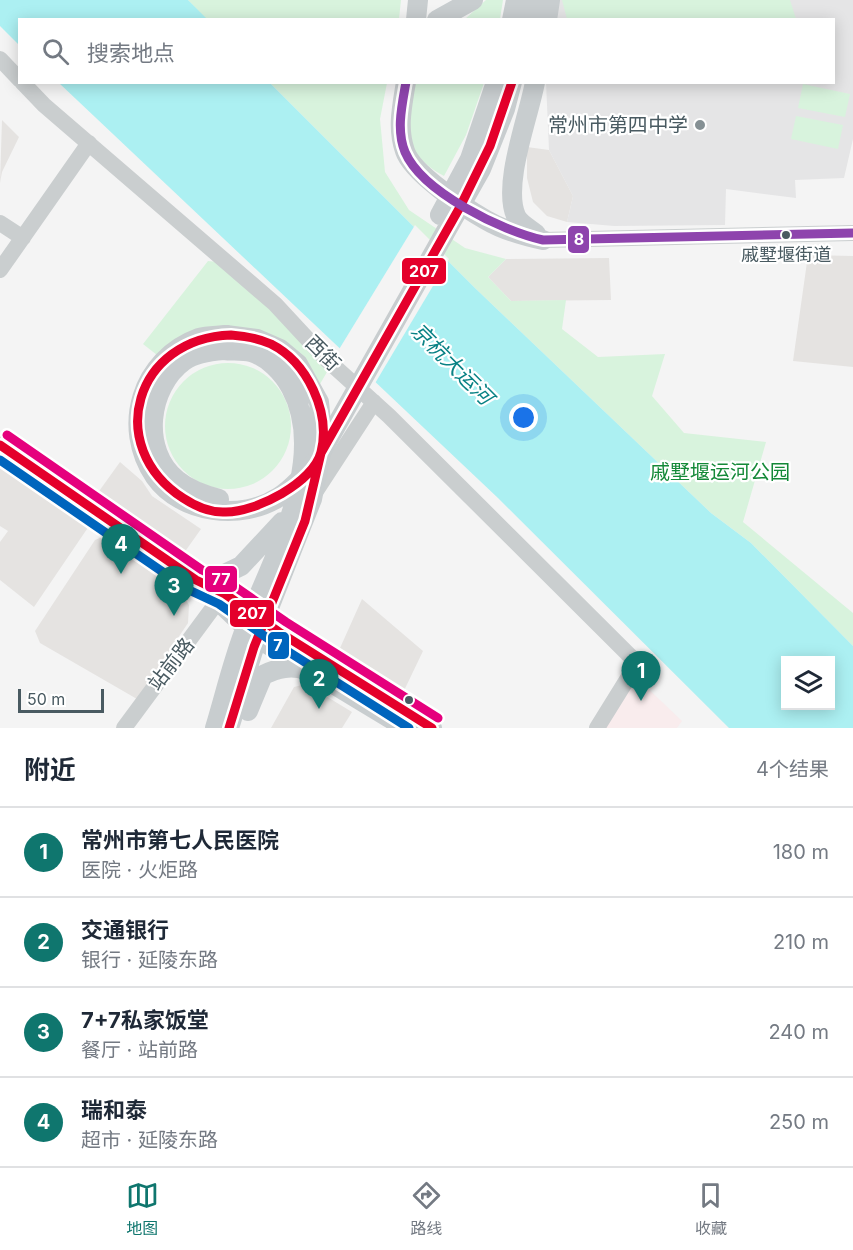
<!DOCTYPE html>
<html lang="zh">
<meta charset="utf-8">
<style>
:root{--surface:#fff;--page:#f6f6f7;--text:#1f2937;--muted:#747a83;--line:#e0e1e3;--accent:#0f766e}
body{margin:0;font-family:Inter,"Noto Sans SC",sans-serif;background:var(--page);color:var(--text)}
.controls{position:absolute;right:18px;bottom:18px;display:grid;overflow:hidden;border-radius:0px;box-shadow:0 3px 15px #0003}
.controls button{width:54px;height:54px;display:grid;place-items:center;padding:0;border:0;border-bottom:2px solid var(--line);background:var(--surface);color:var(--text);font:30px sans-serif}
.scale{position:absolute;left:18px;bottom:15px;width:86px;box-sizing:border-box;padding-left:6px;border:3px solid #495a61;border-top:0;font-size:16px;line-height:21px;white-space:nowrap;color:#495a61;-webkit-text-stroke:4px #fff;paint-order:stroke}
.you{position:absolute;left:524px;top:418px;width:21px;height:21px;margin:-15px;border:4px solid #fff;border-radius:50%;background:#1a73e8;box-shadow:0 0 0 9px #1a73e833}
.badge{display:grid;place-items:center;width:39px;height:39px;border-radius:50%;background:var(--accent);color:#fff;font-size:20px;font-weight:700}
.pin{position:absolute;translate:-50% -50px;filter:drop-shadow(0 2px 3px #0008)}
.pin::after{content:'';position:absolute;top:32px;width:21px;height:18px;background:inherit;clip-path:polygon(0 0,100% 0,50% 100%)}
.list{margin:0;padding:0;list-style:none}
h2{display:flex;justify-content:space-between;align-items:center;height:78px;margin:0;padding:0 24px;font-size:26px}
h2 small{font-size:20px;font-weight:400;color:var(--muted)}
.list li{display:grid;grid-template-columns:39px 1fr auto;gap:18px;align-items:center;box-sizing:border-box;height:90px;padding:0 24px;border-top:2px solid var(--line)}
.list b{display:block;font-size:22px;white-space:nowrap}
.list p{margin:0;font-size:20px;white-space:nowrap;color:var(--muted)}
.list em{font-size:20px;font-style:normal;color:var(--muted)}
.icon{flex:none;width:33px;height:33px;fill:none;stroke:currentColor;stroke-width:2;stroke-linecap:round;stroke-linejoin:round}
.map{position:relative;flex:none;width:853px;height:728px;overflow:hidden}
.search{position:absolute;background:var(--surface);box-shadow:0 3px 15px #0003;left:18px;right:18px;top:18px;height:66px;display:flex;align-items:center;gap:15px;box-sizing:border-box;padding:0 21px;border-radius:0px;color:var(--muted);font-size:22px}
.sheet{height:438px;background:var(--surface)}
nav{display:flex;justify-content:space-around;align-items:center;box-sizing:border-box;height:84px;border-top:2px solid var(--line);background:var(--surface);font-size:16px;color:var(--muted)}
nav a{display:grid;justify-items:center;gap:3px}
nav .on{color:var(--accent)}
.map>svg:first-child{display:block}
.commercial{fill:#e5e3e1}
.education{fill:#e5e5e6}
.medical{fill:#f9eced}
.green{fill:#d8f3dd}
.water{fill:#acf0f2;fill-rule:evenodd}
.pier{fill:#f4f4f4}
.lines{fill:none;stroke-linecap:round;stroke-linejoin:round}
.minor{stroke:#cacecf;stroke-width:16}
.major{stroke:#c8cdcf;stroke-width:20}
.major-bridge{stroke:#c8cdcf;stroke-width:20}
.bus-1-casing{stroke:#fff;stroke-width:14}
.bus-2-casing{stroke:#fff;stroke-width:14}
.bus-3-casing{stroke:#fff;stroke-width:14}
.bus-4-casing{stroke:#fff;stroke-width:14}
.bus-1{stroke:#e4002b;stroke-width:9}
.bus-2{stroke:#0065bd;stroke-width:9}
.bus-3{stroke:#e5007d;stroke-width:9}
.bus-4{stroke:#8e44ad;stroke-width:9}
.poi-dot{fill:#859094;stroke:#fff;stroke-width:2}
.bus-dot{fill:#495a61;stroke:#fff;stroke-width:2}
.labels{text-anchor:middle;stroke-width:4.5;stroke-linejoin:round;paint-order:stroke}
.bus-label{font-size:18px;fill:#495a61;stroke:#fff}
.poi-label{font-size:20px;fill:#495a61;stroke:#fff;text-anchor:end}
.street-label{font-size:20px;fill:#495a61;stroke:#fff}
.park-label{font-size:20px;fill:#148938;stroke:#fff}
.water-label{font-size:21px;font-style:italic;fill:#098285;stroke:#fff}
.line-badge{stroke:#fff;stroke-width:2}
.badge-label{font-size:16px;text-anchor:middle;font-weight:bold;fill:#fff}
</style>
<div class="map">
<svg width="853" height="728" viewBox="0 0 853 728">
<rect width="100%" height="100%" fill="#f4f4f4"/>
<path class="commercial" d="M2 120 19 137 2 172 0 183Z
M527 147 549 150 573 196 567 222 547 216 533 202 527 178Z
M808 255 853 256V367L793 361Z
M609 258 611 300 511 301 488 277 506 259Z
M0 459 84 517 87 529 34 607 0 580V542L8 531 0 526Z
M120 462 142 481 152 496 201 529 184 553 97 494Z
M102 537 183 595 189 605 188 623 137 699 40 643 35 631 95 540Z
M362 599 423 651 400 699 336 657Z
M306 684 352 712 342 728H271L294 687Z"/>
<path class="education" d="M558 0H853V139L844 178 795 180 796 198 726 189 725 225 614 226 567 222 573 196 549 150 546 82H834V20L555 19Z"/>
<path class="medical" d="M633 681H640L682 721 677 728H604Z"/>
<path class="green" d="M188 0H401L399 19 207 20Z
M486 0H503L500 19H465Z
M562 0H790L796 19H567Z
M270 83H387L380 119 385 172 409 210 465 248 506 259 488 277 511 301 566 300 562 329 598 357 665 354 652 396 684 433 766 442 743 522 853 613V646L751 543 711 513 476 289Z
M413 83H484L466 135 444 176C425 166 407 149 406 125 405 112 411 95 413 83Z
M803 84 850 94 845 117 798 108Z
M796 116 843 125 838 149 791 139Z
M208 261 218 262 275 310 327 372 320 384 298 355H157L143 344Z
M165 426a63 63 0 1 1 126 0a63 63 0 1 1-126 0Z"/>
<path class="water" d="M0 0H188L207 19 20 20 19 45 0 26Z
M59 83H270L476 289 711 513 751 543 853 646V728H729L498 498ZM786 660H830V706H786Z"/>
<path class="pier" d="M415 225 449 259 374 385 338 351Z"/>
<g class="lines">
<path class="minor" d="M0 59 20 80
M22 82 44 105 275 304 326 359 389 416 632 658 633 670 597 728
M0 223 23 238
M543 240 853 233
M0 270 89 143
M316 491 374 402
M124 728 218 601"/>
<path class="major" d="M416 20 418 0
M437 20 473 0
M512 20 516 0
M528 20 532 0
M547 20 550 0
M406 82C402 107 397 128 405 151 412 173 465 208 486 220 503 230 524 236 543 240
M535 82C529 116 502 184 516 216 519 223 530 229 536 234
M226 335 257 339 280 349 298 364 319 402 323 443 312 499 257 638 229 728
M0 445 196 580 257 638 406 728
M186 574 218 577 241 566 282 522
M255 614 279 632 432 728
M248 711 263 675C278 668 291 665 306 670
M215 728C225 695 233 660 246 627 272 558 330 460 291 388 283 373 268 357 251 352 243 350 232 351 224 350"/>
<path class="major-bridge" d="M440 215 470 159 496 82
M226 335C217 336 207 336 199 338 141 359 121 427 155 477 181 514 242 521 279 497 294 487 307 472 318 458L481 169 505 109 512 82
M219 499C204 495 189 490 177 480 140 450 148 387 184 361 194 353 211 351 224 350"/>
<g class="bus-1-casing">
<path id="bus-1" d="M231 335C245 336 258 338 271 344 307 362 331 412 321 452 313 483 256 512 226 512 211 513 195 506 183 498 103 446 135 338 231 335Z
M0 445 196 580 225 594 279 632 432 728
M321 453 460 207 490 146 512 82
M229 728 254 647 305 521 321 453"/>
</g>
<g class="bus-2-casing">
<path id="bus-2" d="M0 460 189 590 219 604 273 642 409 728"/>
</g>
<g class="bus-3-casing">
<path id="bus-3" d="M7 435 202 570 231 584 286 622 438 718"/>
</g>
<g class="bus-4-casing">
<path id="bus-4" d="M406 82C402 105 396 130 405 152 422 192 502 231 543 240L853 233"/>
</g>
<use href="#bus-1" class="bus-1"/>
<use href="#bus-2" class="bus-2"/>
<use href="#bus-3" class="bus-3"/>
<use href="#bus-4" class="bus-4"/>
</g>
<circle class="poi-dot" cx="700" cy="125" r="6"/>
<g class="bus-dot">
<circle cx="786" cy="235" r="5"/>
<circle cx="409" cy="700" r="5"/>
</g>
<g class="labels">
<g class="bus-label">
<text x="786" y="261">戚墅堰街道</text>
</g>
<g class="poi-label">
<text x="688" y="132">常州市第四中学</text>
</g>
<g class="street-label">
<text transform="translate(323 353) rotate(45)" y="7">西街</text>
<text transform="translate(171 664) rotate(-52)" y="7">站前路</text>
</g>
<g class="park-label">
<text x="720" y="479">戚墅堰运河公园</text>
</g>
<g class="water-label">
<text transform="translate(452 364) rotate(45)" y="7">京杭大运河</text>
</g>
</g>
<g class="line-badge">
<rect x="567" y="225" width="23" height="29" rx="6" fill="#8e44ad"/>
<rect x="401" y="257" width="46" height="28" rx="6" fill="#e4002b"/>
<rect x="204" y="565" width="34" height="28" rx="6" fill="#e5007d"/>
<rect x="229" y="599" width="46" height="29" rx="6" fill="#e4002b"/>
<rect x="267" y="631" width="23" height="29" rx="6" fill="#0065bd"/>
</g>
<g class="badge-label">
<text x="579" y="245">8</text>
<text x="424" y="277">207</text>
<text x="221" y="585">77</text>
<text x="252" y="619">207</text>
<text x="278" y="651">7</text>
</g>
</svg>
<div class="controls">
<button><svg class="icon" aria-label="layers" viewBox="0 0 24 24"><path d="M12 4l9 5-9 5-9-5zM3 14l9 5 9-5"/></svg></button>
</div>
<div class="scale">50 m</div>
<div class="you"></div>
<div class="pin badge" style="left:641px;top:701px">1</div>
<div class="pin badge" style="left:319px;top:709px">2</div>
<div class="pin badge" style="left:174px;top:616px">3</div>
<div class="pin badge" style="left:121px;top:574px">4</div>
<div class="search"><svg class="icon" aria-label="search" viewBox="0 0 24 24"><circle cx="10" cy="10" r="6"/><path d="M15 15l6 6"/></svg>搜索地点</div>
</div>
<section class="sheet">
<h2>附近<small>4个结果</small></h2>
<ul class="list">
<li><span class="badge">1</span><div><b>常州市第七人民医院</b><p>医院 · 火炬路</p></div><em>180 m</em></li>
<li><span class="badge">2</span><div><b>交通银行</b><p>银行 · 延陵东路</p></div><em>210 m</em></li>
<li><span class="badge">3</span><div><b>7+7私家饭堂</b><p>餐厅 · 站前路</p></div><em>240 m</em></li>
<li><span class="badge">4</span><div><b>瑞和泰</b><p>超市 · 延陵东路</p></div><em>250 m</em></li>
</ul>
</section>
<nav>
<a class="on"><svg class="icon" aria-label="map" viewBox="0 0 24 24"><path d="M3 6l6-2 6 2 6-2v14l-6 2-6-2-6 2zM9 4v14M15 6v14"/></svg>地图</a>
<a><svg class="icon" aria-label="directions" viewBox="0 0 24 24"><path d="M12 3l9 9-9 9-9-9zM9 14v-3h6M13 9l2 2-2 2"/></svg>路线</a>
<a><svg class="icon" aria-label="saved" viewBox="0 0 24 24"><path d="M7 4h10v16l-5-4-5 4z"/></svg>收藏</a>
</nav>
